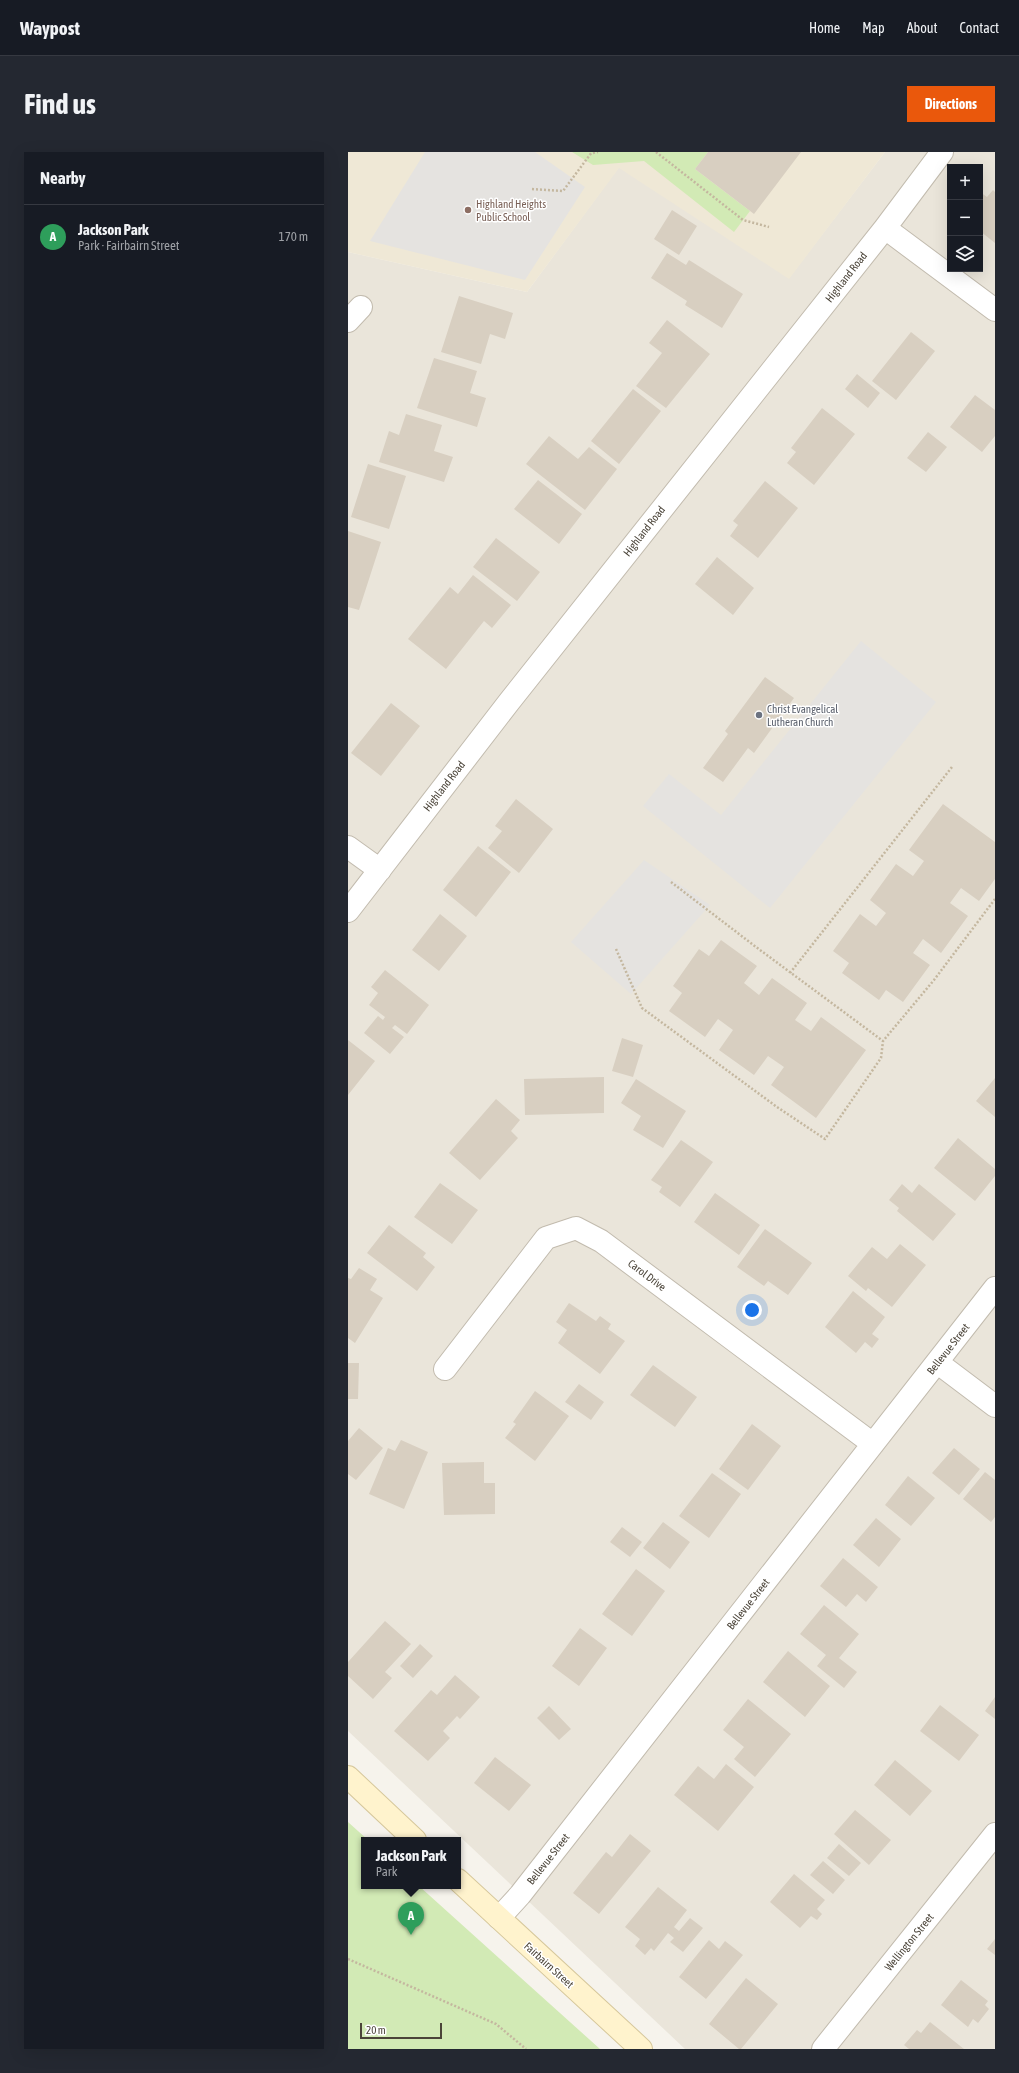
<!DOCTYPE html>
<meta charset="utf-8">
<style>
:root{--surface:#171b24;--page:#242831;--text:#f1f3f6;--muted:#9ea1a6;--line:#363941;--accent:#ea580c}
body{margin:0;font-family:"Asap Condensed",sans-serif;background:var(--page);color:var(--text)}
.controls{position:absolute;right:12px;top:12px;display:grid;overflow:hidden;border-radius:0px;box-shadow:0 4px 16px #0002}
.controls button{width:36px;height:36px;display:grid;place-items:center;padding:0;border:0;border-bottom:1px solid var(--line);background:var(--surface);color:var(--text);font:20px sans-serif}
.scale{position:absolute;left:12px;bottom:10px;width:82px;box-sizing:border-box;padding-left:4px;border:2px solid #4b4439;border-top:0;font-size:11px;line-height:14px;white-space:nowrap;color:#4b4439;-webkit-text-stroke:3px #fff;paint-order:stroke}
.you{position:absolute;left:404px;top:1158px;width:14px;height:14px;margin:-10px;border:3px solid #fff;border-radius:50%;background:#1a73e8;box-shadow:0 0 0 6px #1a73e833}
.badge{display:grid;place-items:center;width:26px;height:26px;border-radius:50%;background:var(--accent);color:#fff;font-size:13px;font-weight:700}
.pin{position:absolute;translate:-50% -33px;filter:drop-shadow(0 1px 2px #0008)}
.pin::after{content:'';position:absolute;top:21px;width:14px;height:12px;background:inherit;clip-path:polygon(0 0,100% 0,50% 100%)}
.popup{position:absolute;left:13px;top:1685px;width:100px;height:52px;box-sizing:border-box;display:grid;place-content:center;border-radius:0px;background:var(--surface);filter:drop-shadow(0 1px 3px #0005);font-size:13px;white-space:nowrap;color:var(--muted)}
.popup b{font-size:15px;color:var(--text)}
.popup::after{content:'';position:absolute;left:50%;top:100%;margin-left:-8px;border:8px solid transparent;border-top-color:var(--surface)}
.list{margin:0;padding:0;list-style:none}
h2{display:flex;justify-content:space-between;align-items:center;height:52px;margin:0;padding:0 16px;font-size:17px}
h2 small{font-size:13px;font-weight:400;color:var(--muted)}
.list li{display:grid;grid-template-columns:26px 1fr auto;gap:12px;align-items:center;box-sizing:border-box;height:64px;padding:0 16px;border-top:1px solid var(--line)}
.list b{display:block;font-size:15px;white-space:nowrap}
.list p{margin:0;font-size:13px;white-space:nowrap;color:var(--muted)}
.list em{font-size:13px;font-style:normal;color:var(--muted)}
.icon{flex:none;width:22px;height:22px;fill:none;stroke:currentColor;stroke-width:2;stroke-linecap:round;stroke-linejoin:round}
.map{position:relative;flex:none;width:647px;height:1897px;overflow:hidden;border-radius:0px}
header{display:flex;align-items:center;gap:24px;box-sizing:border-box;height:56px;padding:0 20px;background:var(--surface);border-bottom:1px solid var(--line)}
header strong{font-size:19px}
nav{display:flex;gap:22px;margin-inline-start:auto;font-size:14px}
.intro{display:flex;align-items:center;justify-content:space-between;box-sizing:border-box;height:96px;padding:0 24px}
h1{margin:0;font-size:28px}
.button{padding:10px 18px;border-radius:0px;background:var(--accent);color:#fff;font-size:14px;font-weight:700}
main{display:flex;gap:24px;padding:0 24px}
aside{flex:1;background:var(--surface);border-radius:0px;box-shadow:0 4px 16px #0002}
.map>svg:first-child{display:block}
.residential{fill:#eae5da;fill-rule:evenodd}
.education{fill:#efe8d6}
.green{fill:#d2eab5}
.parking{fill:#e5e3e0}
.building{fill:#d8cfc1}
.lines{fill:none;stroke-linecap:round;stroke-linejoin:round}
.minor-casing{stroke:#c2bbae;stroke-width:24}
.secondary-casing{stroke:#d6c79b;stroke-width:24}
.path{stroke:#c4b79f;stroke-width:2.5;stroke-dasharray:2 2;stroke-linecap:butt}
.minor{stroke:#fff;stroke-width:22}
.secondary{stroke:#fff3cd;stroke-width:22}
.education-dot{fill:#8d6e63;stroke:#fff;stroke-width:1.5}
.worship-dot{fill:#6b7280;stroke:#fff;stroke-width:1.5}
.labels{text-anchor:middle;stroke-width:3;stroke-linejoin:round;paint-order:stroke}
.education-label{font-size:11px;fill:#785e54;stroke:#fff;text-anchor:start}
.street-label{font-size:11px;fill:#4b4439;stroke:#fff}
.worship-label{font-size:11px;fill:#5b616d;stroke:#fff;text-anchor:start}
</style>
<header>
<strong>Waypost</strong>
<nav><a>Home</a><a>Map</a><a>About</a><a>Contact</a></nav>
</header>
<div class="intro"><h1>Find us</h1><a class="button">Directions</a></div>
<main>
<aside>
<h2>Nearby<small></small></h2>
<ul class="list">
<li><span class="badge" style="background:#2e9e5b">A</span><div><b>Jackson Park</b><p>Park · Fairbairn Street</p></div><em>170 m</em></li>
</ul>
</aside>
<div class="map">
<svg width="647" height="1897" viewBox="0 0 647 1897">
<rect width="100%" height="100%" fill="#f6f3ec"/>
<path class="residential" d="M537 0H647V1897H337L0 1579V100L179 140 271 15 441 126ZM602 15H632V117H602Z"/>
<path class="education" d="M0 0H537L441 127 271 16 179 140 0 100Z"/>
<path class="green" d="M224 0H360L347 17 402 59 386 80 296 9 245 13Z
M0 1670 20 1688H16V1734H71L252 1897H0Z"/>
<path class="parking" d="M77 0H187L237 35 177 128 22 89Z
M513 489 588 550 422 756 295 654 321 622 373 663Z
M296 708 362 753 283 842 223 790Z"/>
<path class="building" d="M360 0H453L406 62 347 17Z
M645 38 647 40V91L632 79V40L639 45Z
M324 58 349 74 331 103 306 87Z
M319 101 338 113 341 108 395 142 374 176 337 153 339 149 303 126Z
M111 144 165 161 157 187 142 182 133 212 93 200Z
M319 168 362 202 318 256 288 234 314 201 301 191Z
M563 180 587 199 548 248 524 229Z
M86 206 129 219 122 241 138 246 129 275 69 256Z
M509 222 532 241 520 256 497 237Z
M285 237 313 259 271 312 243 289Z
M627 243 647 258V284L634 300 602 275Z
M474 256 507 282 466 333 439 311 448 300 443 296Z
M58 262 94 273 86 299 105 305 96 330 31 310 41 279 51 283Z
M580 280 599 295 578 320 559 306Z
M201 284 230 307 241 295 269 317 237 358 178 312Z
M20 312 58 324 41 377 3 365Z
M190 328 234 362 211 392 166 357Z
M417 329 450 356 410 406 382 384 390 373 385 369Z
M0 379 33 390 11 458 0 455Z
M148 386 192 420 169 449 125 415Z
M369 405 406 436 385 463 347 432Z
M125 423 163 453 144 476 136 469 98 517 60 487 102 435 110 442Z
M417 525 446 546 406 601 400 596 375 630 355 616 380 582 377 579Z
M43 551 72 574 33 624 3 601Z
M168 647 205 677 171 721 140 696 154 679 147 674Z
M595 652 647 690V727L631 749 613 736 602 751 620 764 593 801 575 787 565 801 582 813 555 850 538 838 531 848 494 821 501 811 485 799 512 762 528 774 538 761 522 748 548 712 565 724 576 709 561 698Z
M130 694 163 720 128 765 95 738Z
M92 762 119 784 91 819 64 798Z
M373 788 409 814 396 831 411 843 424 826 459 851 447 868 463 879 473 865 518 898 468 966 423 933 436 915 420 904 406 923 371 898 385 878 370 867 357 885 321 859 334 841 325 834 351 797 361 804Z
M37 818 81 853 59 882 47 873 44 876 56 885 42 902 16 881 30 864 35 868 37 865 21 853 30 841 23 835Z
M274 886 295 893 285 925 264 919Z
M0 888 27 909 0 943Z
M256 925V961L177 963 176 927Z
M647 926V965L628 949Z
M288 927 338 959 315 996 285 978 293 964 273 951Z
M148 947 172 968 163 979 170 986 132 1028 101 1001Z
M610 986 647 1017V1024L627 1049 586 1016Z
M333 988 365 1010 332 1055 311 1040 314 1035 303 1028Z
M92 1031 130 1058 104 1092 66 1065Z
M554 1032 564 1041 571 1032 608 1062 585 1089 549 1059 551 1056 541 1048Z
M367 1041 412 1073 391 1103 346 1070Z
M41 1073 78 1101 75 1105 87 1115 69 1139 19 1101Z
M417 1077 464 1111 440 1143 420 1129 416 1134 389 1115Z
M552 1092 578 1113 544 1155 520 1136 518 1139 500 1124 524 1095 539 1107Z
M11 1116 29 1127 22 1138 35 1146 7 1191 0 1186V1126L3 1127Z
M505 1139 537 1165 524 1182 531 1187 524 1196 517 1190 508 1201 477 1175Z
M221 1151 248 1169 252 1164 263 1172 260 1177 277 1189 252 1222 210 1191 219 1178 208 1170Z
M0 1211H11L10 1247H0Z
M305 1213 349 1245 327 1275 282 1243Z
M231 1232 256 1250 243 1268 217 1250Z
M187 1239 221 1264 187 1309 157 1286 168 1272 165 1270Z
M404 1272 433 1294 400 1338 371 1317Z
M11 1276 35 1296 8 1328 0 1322V1289Z
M53 1288 80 1300 56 1357 21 1342 40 1296 47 1299Z
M606 1296 632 1317 611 1343 584 1321Z
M136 1310V1331H147V1362L96 1363 94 1311Z
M637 1320 647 1328V1365L643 1370 615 1347Z
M364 1321 393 1342 361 1386 331 1364Z
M560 1324 587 1346 563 1374 537 1353Z
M528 1366 553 1387 531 1415 505 1393Z
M315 1370 342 1390 322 1417 295 1396Z
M274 1375 294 1390 282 1405 262 1390Z
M495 1406 530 1435 518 1450 509 1442 498 1455 472 1434Z
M288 1417 317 1439 284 1484 254 1462Z
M476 1453 511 1482 491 1506 509 1520 496 1536 469 1514 478 1503 452 1482Z
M37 1469 63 1492 37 1520 44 1526 25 1547 0 1524V1510Z
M232 1476 259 1496 231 1534 204 1514Z
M72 1492 85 1504 65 1526 52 1514Z
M440 1499 482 1534 457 1565 415 1530Z
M107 1523 132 1545 112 1567 109 1564 95 1579 102 1586 80 1609 46 1579 83 1538 89 1543Z
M647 1545V1567L637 1559Z
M400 1547 443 1582 407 1625 386 1607 396 1595 375 1578Z
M592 1553 631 1583 611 1609 572 1579Z
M201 1554 223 1577 211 1588 189 1566Z
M147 1605 183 1633 161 1659 126 1631Z
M547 1608 584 1639 562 1664 526 1633Z
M378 1612 406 1635 370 1679 326 1643 350 1614 366 1627Z
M507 1658 543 1688 521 1713 486 1682Z
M282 1682 303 1699 251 1762 225 1741 258 1700 264 1705Z
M491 1692 513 1711 501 1724 479 1706Z
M475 1709 497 1728 485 1742 462 1723Z
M446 1722 477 1748 469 1757 474 1762 469 1768 463 1764 452 1776 422 1750Z
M310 1735 339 1758 326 1775 331 1779 342 1766 355 1776 335 1800 322 1790 326 1786 320 1781 306 1799 303 1796 297 1803 287 1794 292 1787 277 1775Z
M647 1787V1803L639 1797Z
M361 1788 371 1797 377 1789 395 1803 358 1847 331 1825Z
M398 1826 430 1852 393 1897H391L361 1872Z
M613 1828 640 1849 637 1853 641 1857 630 1871 625 1867 620 1875 593 1853Z
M582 1870 616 1897H561L556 1893 569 1878 573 1881Z"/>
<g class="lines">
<g class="minor-casing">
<path id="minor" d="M537 76 647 158
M0 169 13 155
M0 695 32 718
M0 759 161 550 537 76 594 0
M590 1211 647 1254
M97 1217 198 1086 228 1076 253 1089 525 1292
M151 1766 172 1743 647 1136
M475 1897 647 1682"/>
</g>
<g class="secondary-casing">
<path id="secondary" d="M0 1625 67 1688
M110 1728 293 1897"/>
</g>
<path class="path" d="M308 0 395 68 421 75
M245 1 250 0
M184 37 215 39 244 0
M323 730 408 795 535 889 586 828 647 747
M268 797 294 856 429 955 477 987 533 906 535 889
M442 821 604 615
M0 1807 148 1872 178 1897"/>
<use href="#minor" class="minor"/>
<use href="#secondary" class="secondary"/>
</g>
<circle class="education-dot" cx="120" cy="58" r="4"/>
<circle class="worship-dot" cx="411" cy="563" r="4"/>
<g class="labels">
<g class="education-label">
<text x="128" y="56">Highland Heights<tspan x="128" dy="13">Public School</tspan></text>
</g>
<g class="street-label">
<text transform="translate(498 125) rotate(-52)" y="4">Highland Road</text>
<text transform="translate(296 379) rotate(-52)" y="4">Highland Road</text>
<text transform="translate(96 634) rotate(-52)" y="4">Highland Road</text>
<text transform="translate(299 1123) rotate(37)" y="4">Carol Drive</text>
<text transform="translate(600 1197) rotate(-52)" y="4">Bellevue Street</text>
<text transform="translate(400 1452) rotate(-52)" y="4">Bellevue Street</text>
<text transform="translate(200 1707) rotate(-52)" y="4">Bellevue Street</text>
<text transform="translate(561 1790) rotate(-51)" y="4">Wellington Street</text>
<text transform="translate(201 1813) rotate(42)" y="4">Fairbairn Street</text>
</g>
<g class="worship-label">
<text x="419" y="561">Christ Evangelical<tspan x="419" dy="13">Lutheran Church</tspan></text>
</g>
</g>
</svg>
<div class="controls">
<button>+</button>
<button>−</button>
<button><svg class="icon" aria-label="layers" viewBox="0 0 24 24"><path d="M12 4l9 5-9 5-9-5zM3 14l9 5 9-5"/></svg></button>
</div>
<div class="scale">20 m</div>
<div class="you"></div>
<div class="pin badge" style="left:63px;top:1783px;background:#2e9e5b">A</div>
<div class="popup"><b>Jackson Park</b>Park</div>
</div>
</main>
